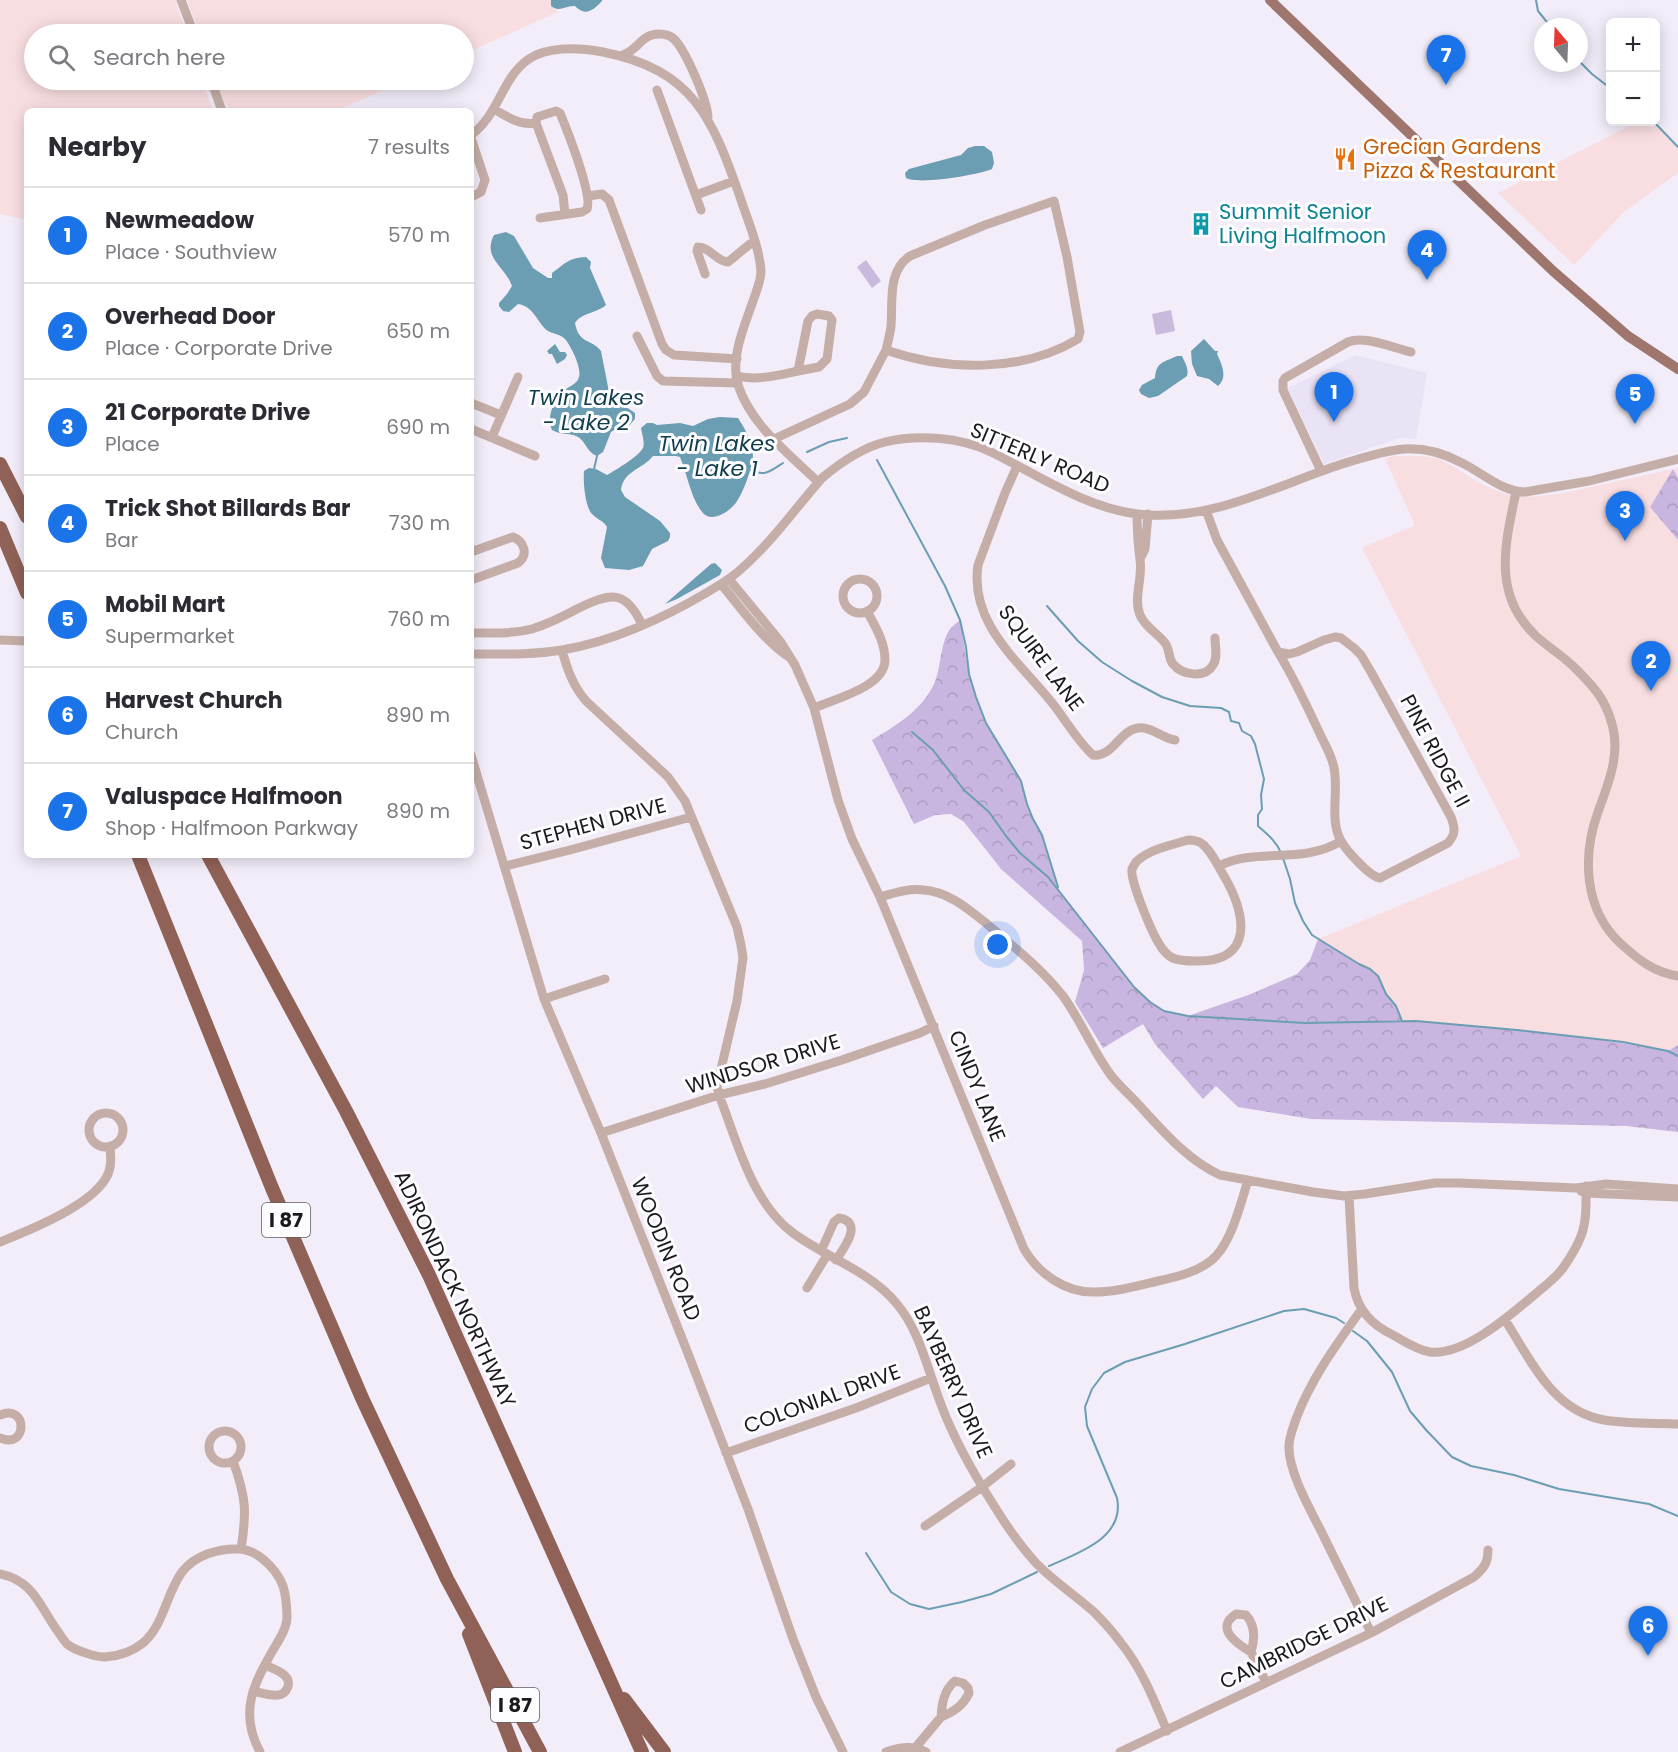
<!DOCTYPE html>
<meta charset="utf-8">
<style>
:root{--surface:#fff;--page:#f2f2f3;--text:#2b2b33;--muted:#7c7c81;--line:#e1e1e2;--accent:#1a73e8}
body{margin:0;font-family:Poppins,sans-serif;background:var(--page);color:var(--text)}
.controls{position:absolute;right:18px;top:18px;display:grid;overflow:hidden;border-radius:9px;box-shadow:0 3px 15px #0003}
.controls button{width:54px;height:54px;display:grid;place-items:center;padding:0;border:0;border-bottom:2px solid var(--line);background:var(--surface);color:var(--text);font:30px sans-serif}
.compass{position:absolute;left:1534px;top:18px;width:54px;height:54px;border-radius:50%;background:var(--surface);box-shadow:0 3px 15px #0003;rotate:341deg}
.you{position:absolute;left:998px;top:945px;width:21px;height:21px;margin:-15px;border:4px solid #fff;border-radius:50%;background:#1a73e8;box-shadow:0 0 0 9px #1a73e833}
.badge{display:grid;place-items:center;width:39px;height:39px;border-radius:50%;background:var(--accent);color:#fff;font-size:20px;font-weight:700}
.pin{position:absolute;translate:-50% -50px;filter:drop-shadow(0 2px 3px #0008)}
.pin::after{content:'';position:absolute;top:32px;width:21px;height:18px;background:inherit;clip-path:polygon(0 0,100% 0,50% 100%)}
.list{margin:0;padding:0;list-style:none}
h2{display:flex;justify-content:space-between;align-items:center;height:78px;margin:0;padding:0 24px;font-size:26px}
h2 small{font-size:20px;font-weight:400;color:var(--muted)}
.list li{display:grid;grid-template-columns:39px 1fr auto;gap:18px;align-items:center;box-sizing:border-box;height:96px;padding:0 24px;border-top:2px solid var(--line)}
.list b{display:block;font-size:22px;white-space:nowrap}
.list p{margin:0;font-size:20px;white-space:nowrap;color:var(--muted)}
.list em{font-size:20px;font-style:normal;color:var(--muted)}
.icon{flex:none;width:33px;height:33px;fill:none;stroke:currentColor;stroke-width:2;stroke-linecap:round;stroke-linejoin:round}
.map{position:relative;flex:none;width:1678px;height:1752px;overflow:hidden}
.search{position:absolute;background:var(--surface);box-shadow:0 3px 15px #0003;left:24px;top:24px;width:450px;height:66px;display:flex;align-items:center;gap:15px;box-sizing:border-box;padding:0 21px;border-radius:33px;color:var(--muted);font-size:22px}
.panel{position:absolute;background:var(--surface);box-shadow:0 3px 15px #0003;left:24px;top:108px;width:450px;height:750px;border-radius:9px}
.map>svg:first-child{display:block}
.commercial{fill:#f9dee1}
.built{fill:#eae2f5}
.forest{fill:url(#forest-crowns)}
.pitch{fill:#c9b9dd}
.water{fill:#6b9db3}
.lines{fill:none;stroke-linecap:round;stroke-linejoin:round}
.stream{stroke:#6b9db3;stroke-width:2}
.minor{stroke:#c5aea8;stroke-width:9}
.major{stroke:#9e766d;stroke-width:10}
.highway{stroke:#906257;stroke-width:14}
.labels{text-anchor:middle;stroke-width:6;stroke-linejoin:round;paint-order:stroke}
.shield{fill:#fdfcff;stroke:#5f5d61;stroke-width:1.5}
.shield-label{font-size:20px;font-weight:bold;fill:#1b191d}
.food-label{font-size:21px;fill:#c56008;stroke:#fdfcff;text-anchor:start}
.culture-label{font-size:21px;fill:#0d838f;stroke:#fdfcff;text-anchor:start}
.street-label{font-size:21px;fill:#1b191d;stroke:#fdfcff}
.water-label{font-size:22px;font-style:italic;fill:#103d4e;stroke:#fdfcff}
</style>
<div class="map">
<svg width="1678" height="1752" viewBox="0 0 1678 1752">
<defs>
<pattern id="forest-crowns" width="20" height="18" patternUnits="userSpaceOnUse" patternTransform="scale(1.5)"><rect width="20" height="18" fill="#c9b6e0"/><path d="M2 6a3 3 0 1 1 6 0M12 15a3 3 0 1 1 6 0" fill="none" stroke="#ac9cc0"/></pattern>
</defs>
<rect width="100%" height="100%" fill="#f2edf9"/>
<path class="commercial" d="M0 0H175L187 34H34V80H202L213 111H27V220L0 214Z
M187 0H551V6L558 12 464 54V34H200Z
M216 80H406L336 111H237L228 107 224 101Z
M1637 122H1654L1678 147V173L1624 212 1574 265 1498 193Z
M1394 456H1422L1439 459 1455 467 1469 477 1490 488 1506 494 1527 497 1559 494 1678 468V478L1673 470 1650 507 1678 540V1045L1668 1051 1623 1042 1517 1030 1416 1021H1402L1396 1006 1386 994 1378 976 1370 969 1359 964 1318 939 1521 856 1362 548 1415 525 1385 459Z"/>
<path class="built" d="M1355 355 1427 373 1416 439 1400 438 1324 464 1288 388Z"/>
<path class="forest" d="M1673 469 1678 478V540L1650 507Z
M960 620 969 674 976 697 986 723 1021 781 1027 804 1033 819 1042 835 1059 890 1134 987 1150 1002 1164 1011 1188 1016 1251 994 1297 974 1310 960 1318 939 1358 964 1370 969 1378 976 1386 994 1396 1006 1402 1021H1416C1500 1028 1585 1035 1668 1051L1678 1045V1132L1626 1126 1311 1119 1238 1107 1216 1086 1203 1099 1155 1044 1143 1024 1103 1048 1075 1002 1084 970 1082 941 1001 869 964 822 951 814 935 815 914 824 872 740C895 726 918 713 932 688 942 671 939 645 950 629 952 626 957 623 960 620Z"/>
<path class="pitch" d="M866 260 881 281 872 288 857 267Z
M1171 310 1175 331 1156 335 1152 314Z"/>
<path class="water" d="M551 0H602V1C594 10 585 17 575 6 566 5 559 13 551 6Z
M975 146H984L992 152 994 163 992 169C978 175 918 185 906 178L905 173 909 169 961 155 968 148Z
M506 232 514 236 533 268 548 278H552V273C566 263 568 258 586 257L591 262 590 268 606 305C597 313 581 313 575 323 579 345 591 338 601 351L609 392 613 398 635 413V419L627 428 616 429 611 432 603 452 597 456C586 452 586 440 576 436 569 433 561 435 552 430 546 416 554 399 566 389 570 386 577 384 579 377 582 368 571 346 565 339 560 334 553 334 548 331 537 323 534 306 518 304L509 312 503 311 499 306V303L507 294 512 286C505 266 482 258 494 235Z
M1204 339 1215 351H1218L1217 354C1222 365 1228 377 1218 386L1209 379 1197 376 1192 364 1191 351Z
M555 344 560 352H565L567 355 565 359 557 364 552 354H549L547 351Z
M1177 356H1182C1185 363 1189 368 1187 376L1158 396 1149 398 1141 394 1139 390 1142 385 1155 378C1156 362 1164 362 1177 356Z
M720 417 738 418C745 429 753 442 753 456 752 468 744 491 737 501 732 510 712 524 703 513 691 500 687 473 680 457L676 456H653C643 469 623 471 621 490L625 497 660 521 670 533V537L668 541 652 549 643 566 629 570 605 568 601 558 607 527C604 521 598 520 592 514 585 507 583 481 584 471L589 468 596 469 607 475C616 470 639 456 643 448 645 442 642 434 641 428L647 423H653L657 425 680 423 693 426 708 419Z
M715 563 722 570 720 575 677 599 665 604 711 564Z"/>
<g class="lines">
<path class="stream" d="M1536 0 1538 11 1551 27
M1579 61 1592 74 1610 88
M1654 122 1678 147
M807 452 829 442 847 438
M877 460 945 586 960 620 966 647 969 674 976 697 986 723 1021 781 1027 804 1033 819 1042 835 1058 887
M594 469 597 456
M750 470C764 477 771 471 783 463
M1047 606 1078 641 1102 662 1132 681 1162 697 1190 706 1221 708 1229 712 1231 721 1239 723 1242 731 1251 736 1255 744 1264 779 1261 795 1262 809 1258 815V826C1267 834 1277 842 1281 853
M912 732 933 750 964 790 989 812 1006 836 1020 853 1048 877 1134 987 1150 1002 1164 1011 1188 1016 1305 1023 1416 1021 1517 1030 1623 1042 1668 1051 1678 1056
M1283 858 1290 879 1295 903 1303 921 1312 935 1359 964 1370 969 1378 976 1386 994 1396 1006 1402 1021
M1353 1331 1367 1341 1392 1372 1410 1411 1427 1431 1452 1457 1471 1466 1514 1475 1559 1489 1649 1504 1678 1516
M866 1553 891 1592 910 1604 929 1609 962 1602 991 1594 1037 1572
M1049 1566C1078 1553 1125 1538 1117 1498L1087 1426 1085 1407 1092 1389 1104 1373 1125 1362 1185 1344 1284 1311 1304 1309 1336 1318 1344 1323"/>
<path class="minor" d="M181 0 194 34
M621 56C625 54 630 52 633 49 640 44 643 37 652 35 659 33 669 34 674 39 686 51 707 100 708 117
M211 80 222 111
M657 90 701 210
M494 109C507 117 521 126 536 123
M536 123 537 117 556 111 560 113C567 130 593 195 587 209L582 212 540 218
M536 123 563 195 565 214
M471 135C501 114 502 71 536 55 557 46 581 48 603 52 693 70 712 117 740 197 748 221 759 246 761 271 761 281 756 292 753 301 744 327 730 358 738 385 751 425 789 454 818 482
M471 138 485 180 481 192 471 197
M696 195 734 181
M588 196 602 194 609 200 662 344 666 350 674 355 737 359
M1054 201 1067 257 1080 332 1078 339C1022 373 946 371 886 350 888 342 890 334 891 326 893 302 887 271 910 256L985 225Z
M705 274 697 251 698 247C710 247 716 261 728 262L750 244 755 243
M817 314 829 316 832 320 827 359 819 367 798 371 808 321 812 316Z
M637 336 657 376 663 381 738 383
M737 376C757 381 778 375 798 371
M471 403 501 415
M471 429 535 456
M492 437 518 377
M774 439 850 404 864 392 886 350
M1017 466 1005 493 978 565C969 624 1020 662 1053 704 1065 719 1078 742 1093 755 1112 758 1120 730 1138 728 1151 726 1162 738 1175 740
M1321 471 1283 390V381L1285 378 1348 342C1365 335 1393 348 1411 352
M1516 492C1505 544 1492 595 1536 636 1548 647 1563 656 1575 668 1593 686 1605 698 1612 724 1621 754 1608 784 1598 812 1582 856 1584 909 1620 943 1639 960 1653 972 1678 976
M1206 510 1217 540 1278 652 1289 654 1297 652 1324 640 1335 637 1341 638 1354 648 1361 655 1371 672 1451 817C1455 828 1456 834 1448 843L1380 878C1370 877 1346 850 1341 841 1329 820 1339 791 1334 768 1332 756 1325 745 1320 734 1307 706 1294 678 1278 652
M1137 514C1137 529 1138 544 1140 560 1143 578 1133 598 1140 615 1145 627 1157 633 1165 643 1170 649 1168 658 1173 664 1182 675 1205 679 1213 665 1218 658 1215 646 1215 638
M471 552 513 537C524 541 529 555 518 563L471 580
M1140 559 1145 549 1148 514
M729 579 780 641 795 665 814 708 838 800 852 839 880 897 1024 1249C1038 1273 1065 1293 1095 1292 1116 1292 1137 1286 1158 1281 1177 1277 1202 1271 1216 1256 1232 1239 1241 1203 1248 1180
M843 596a17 17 0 1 1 34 0a17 17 0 1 1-34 0Z
M721 584C741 608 763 640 789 657
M471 633C491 633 512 634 532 629 548 624 564 616 579 608 610 593 626 589 642 625
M0 640 27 641
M562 650C567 669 573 686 586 701L668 777 685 801 737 927 741 945 743 958 737 1001 717 1086 719 1095C737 1141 752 1203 793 1233 827 1258 870 1271 897 1304 919 1330 927 1367 939 1399 950 1430 966 1460 983 1488 999 1514 1015 1540 1035 1562 1053 1581 1075 1595 1094 1612 1103 1621 1113 1632 1121 1643 1142 1669 1154 1700 1167 1731
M471 654C501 654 533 655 562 650 611 642 664 618 706 593 718 586 730 579 740 570 771 543 795 509 822 478 840 463 861 448 885 442 918 434 960 437 991 452 1038 475 1084 507 1137 514 1209 523 1275 486 1342 464 1362 458 1382 451 1404 449 1423 448 1443 453 1460 462 1482 472 1500 491 1525 492L1589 481 1678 459
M814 708C834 699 885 687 885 660 885 642 875 626 867 611
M471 755 544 999 601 1133 687 1351 748 1509 793 1639 816 1697 843 1752
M1188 840C1193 840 1196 840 1201 843 1211 850 1218 866 1224 876 1246 914 1255 962 1196 961 1176 961 1168 960 1158 942 1151 930 1130 881 1132 869 1133 867 1135 863 1137 861 1150 849 1172 845 1188 840Z
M505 866 570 850 691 817
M1219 866C1255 847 1303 865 1341 841
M880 897C894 893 909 888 924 890 949 892 968 909 987 924 1014 947 1041 968 1063 996 1081 1021 1092 1049 1110 1074 1118 1085 1129 1094 1138 1104 1162 1130 1187 1160 1220 1175L1313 1192 1344 1196 1365 1194 1435 1183H1459L1576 1188 1606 1184 1678 1189
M544 999 605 979
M89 1130a17 17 0 1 1 34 0a17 17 0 1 1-34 0Z
M601 1133 719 1095 765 1084 842 1060 920 1033 934 1026
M1581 1191 1586 1193 1678 1197
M1349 1196 1354 1288C1358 1311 1372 1325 1393 1335 1404 1341 1417 1350 1430 1352 1464 1356 1509 1316 1533 1296 1543 1287 1555 1279 1563 1268 1570 1258 1577 1247 1581 1236 1587 1221 1586 1202 1586 1186
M0 1242C30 1230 90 1206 106 1178 112 1168 111 1158 110 1146
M821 1251 834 1222 839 1218C864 1222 844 1248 836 1260
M807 1288 827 1255
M1361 1310C1336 1345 1311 1379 1296 1419 1293 1428 1289 1437 1289 1446 1288 1473 1313 1514 1325 1539 1340 1570 1356 1601 1371 1633
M1505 1320C1531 1360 1552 1411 1604 1420 1628 1424 1654 1423 1678 1424
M0 1415C28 1403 28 1450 0 1438
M209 1447a16 16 0 1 1 32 0a16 16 0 1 1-32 0Z
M726 1453 856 1408 931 1378
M233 1461C246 1497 247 1511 241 1549
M925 1526 982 1487 1011 1464
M0 1574C35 1581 40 1608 59 1633 61 1636 64 1641 67 1644 74 1650 83 1652 92 1655 96 1656 101 1657 105 1657 118 1656 132 1652 143 1643 164 1625 166 1594 182 1572 195 1555 219 1548 239 1549 260 1550 282 1574 285 1594 286 1601 287 1609 287 1617 287 1628 279 1640 273 1650 253 1685 239 1713 260 1752
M1236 1614 1246 1615C1255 1625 1255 1639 1251 1652 1237 1644 1214 1628 1236 1614Z
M1251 1652 1266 1682
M955 1681 963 1683 968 1688 969 1693C963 1706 953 1712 941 1717 942 1703 944 1690 955 1681Z
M253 1691C263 1693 284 1702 288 1686 289 1683 288 1679 286 1677 282 1671 271 1668 265 1665
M916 1747 941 1717
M886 1752C901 1747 912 1745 926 1752
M1120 1752 1371 1633 1474 1577C1484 1568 1488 1563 1488 1550"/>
<path class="major" d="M1270 0 1553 271 1628 336 1678 369"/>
<path class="highway" d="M0 464 27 517
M0 528 27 593
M138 855 272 1188 362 1398 447 1579 540 1752
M208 855 346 1111 429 1275 642 1752
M469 1634 515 1752
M624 1699 664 1752"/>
</g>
<defs>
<g id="restaurant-bare" transform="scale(1.8)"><path d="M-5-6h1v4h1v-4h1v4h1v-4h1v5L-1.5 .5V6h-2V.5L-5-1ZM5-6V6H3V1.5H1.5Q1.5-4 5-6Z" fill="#e8710a" stroke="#fdfcff" stroke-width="2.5" paint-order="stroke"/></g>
<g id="building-bare" transform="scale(1.8)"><path d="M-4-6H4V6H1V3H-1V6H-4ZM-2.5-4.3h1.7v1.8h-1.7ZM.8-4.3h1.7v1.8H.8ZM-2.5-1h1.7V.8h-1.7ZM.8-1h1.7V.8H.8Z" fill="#0f9aa8" stroke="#fdfcff" stroke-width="2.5" paint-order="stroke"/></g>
</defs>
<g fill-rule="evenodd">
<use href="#restaurant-bare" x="1345" y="159"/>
<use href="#building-bare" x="1201" y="224"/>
</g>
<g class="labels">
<g class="shield">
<rect x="262" y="1203" width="48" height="34" rx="4.5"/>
<rect x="491" y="1688" width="48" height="34" rx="4.5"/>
</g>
<g class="shield-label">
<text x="286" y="1227">I 87</text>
<text x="515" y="1712">I 87</text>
</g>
<g class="food-label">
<text x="1363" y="154">Grecian Gardens<tspan x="1363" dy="24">Pizza &amp; Restaurant</tspan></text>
</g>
<g class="culture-label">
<text x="1219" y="219">Summit Senior<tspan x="1219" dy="24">Living Halfmoon</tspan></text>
</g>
<g class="street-label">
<text transform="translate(1040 458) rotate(23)" y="7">SITTERLY ROAD</text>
<text transform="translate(1041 658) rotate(53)" y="7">SQUIRE LANE</text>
<text transform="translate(1435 751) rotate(62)" y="7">PINE RIDGE II</text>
<text transform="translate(593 824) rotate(-15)" y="7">STEPHEN DRIVE</text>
<text transform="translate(763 1064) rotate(-17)" y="7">WINDSOR DRIVE</text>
<text transform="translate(977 1086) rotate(68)" y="7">CINDY LANE</text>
<text transform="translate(666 1249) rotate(68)" y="7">WOODIN ROAD</text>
<text transform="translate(455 1289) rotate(65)" y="7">ADIRONDACK NORTHWAY</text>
<text transform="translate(953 1382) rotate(66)" y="7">BAYBERRY DRIVE</text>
<text transform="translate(822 1399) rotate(-20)" y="7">COLONIAL DRIVE</text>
<text transform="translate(1304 1643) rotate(-26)" y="7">CAMBRIDGE DRIVE</text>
</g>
<g class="water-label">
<text x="586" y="405">Twin Lakes<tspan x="586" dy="25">- Lake 2</tspan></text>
<text x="717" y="451">Twin Lakes<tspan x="717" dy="25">- Lake 1</tspan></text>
</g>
</g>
</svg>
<div class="controls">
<button>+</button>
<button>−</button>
</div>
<svg class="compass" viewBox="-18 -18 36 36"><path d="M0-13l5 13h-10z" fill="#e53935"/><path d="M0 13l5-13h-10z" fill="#7c7c81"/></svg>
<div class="you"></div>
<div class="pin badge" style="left:1334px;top:422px">1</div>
<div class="pin badge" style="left:1651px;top:691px">2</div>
<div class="pin badge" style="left:1625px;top:541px">3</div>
<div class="pin badge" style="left:1427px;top:280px">4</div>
<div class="pin badge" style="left:1635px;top:424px">5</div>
<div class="pin badge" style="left:1648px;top:1656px">6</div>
<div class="pin badge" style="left:1446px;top:85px">7</div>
<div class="search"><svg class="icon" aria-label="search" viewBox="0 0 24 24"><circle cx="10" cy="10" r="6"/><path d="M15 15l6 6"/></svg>Search here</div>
<section class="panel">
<h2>Nearby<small>7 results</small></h2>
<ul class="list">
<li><span class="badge">1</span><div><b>Newmeadow</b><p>Place · Southview</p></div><em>570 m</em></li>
<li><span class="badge">2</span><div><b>Overhead Door</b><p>Place · Corporate Drive</p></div><em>650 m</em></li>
<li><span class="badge">3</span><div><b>21 Corporate Drive</b><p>Place</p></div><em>690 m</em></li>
<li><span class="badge">4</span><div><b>Trick Shot Billards Bar</b><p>Bar</p></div><em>730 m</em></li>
<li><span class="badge">5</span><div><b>Mobil Mart</b><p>Supermarket</p></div><em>760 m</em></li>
<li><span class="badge">6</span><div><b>Harvest Church</b><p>Church</p></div><em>890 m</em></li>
<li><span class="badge">7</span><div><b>Valuspace Halfmoon</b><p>Shop · Halfmoon Parkway</p></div><em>890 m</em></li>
</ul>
</section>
</div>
